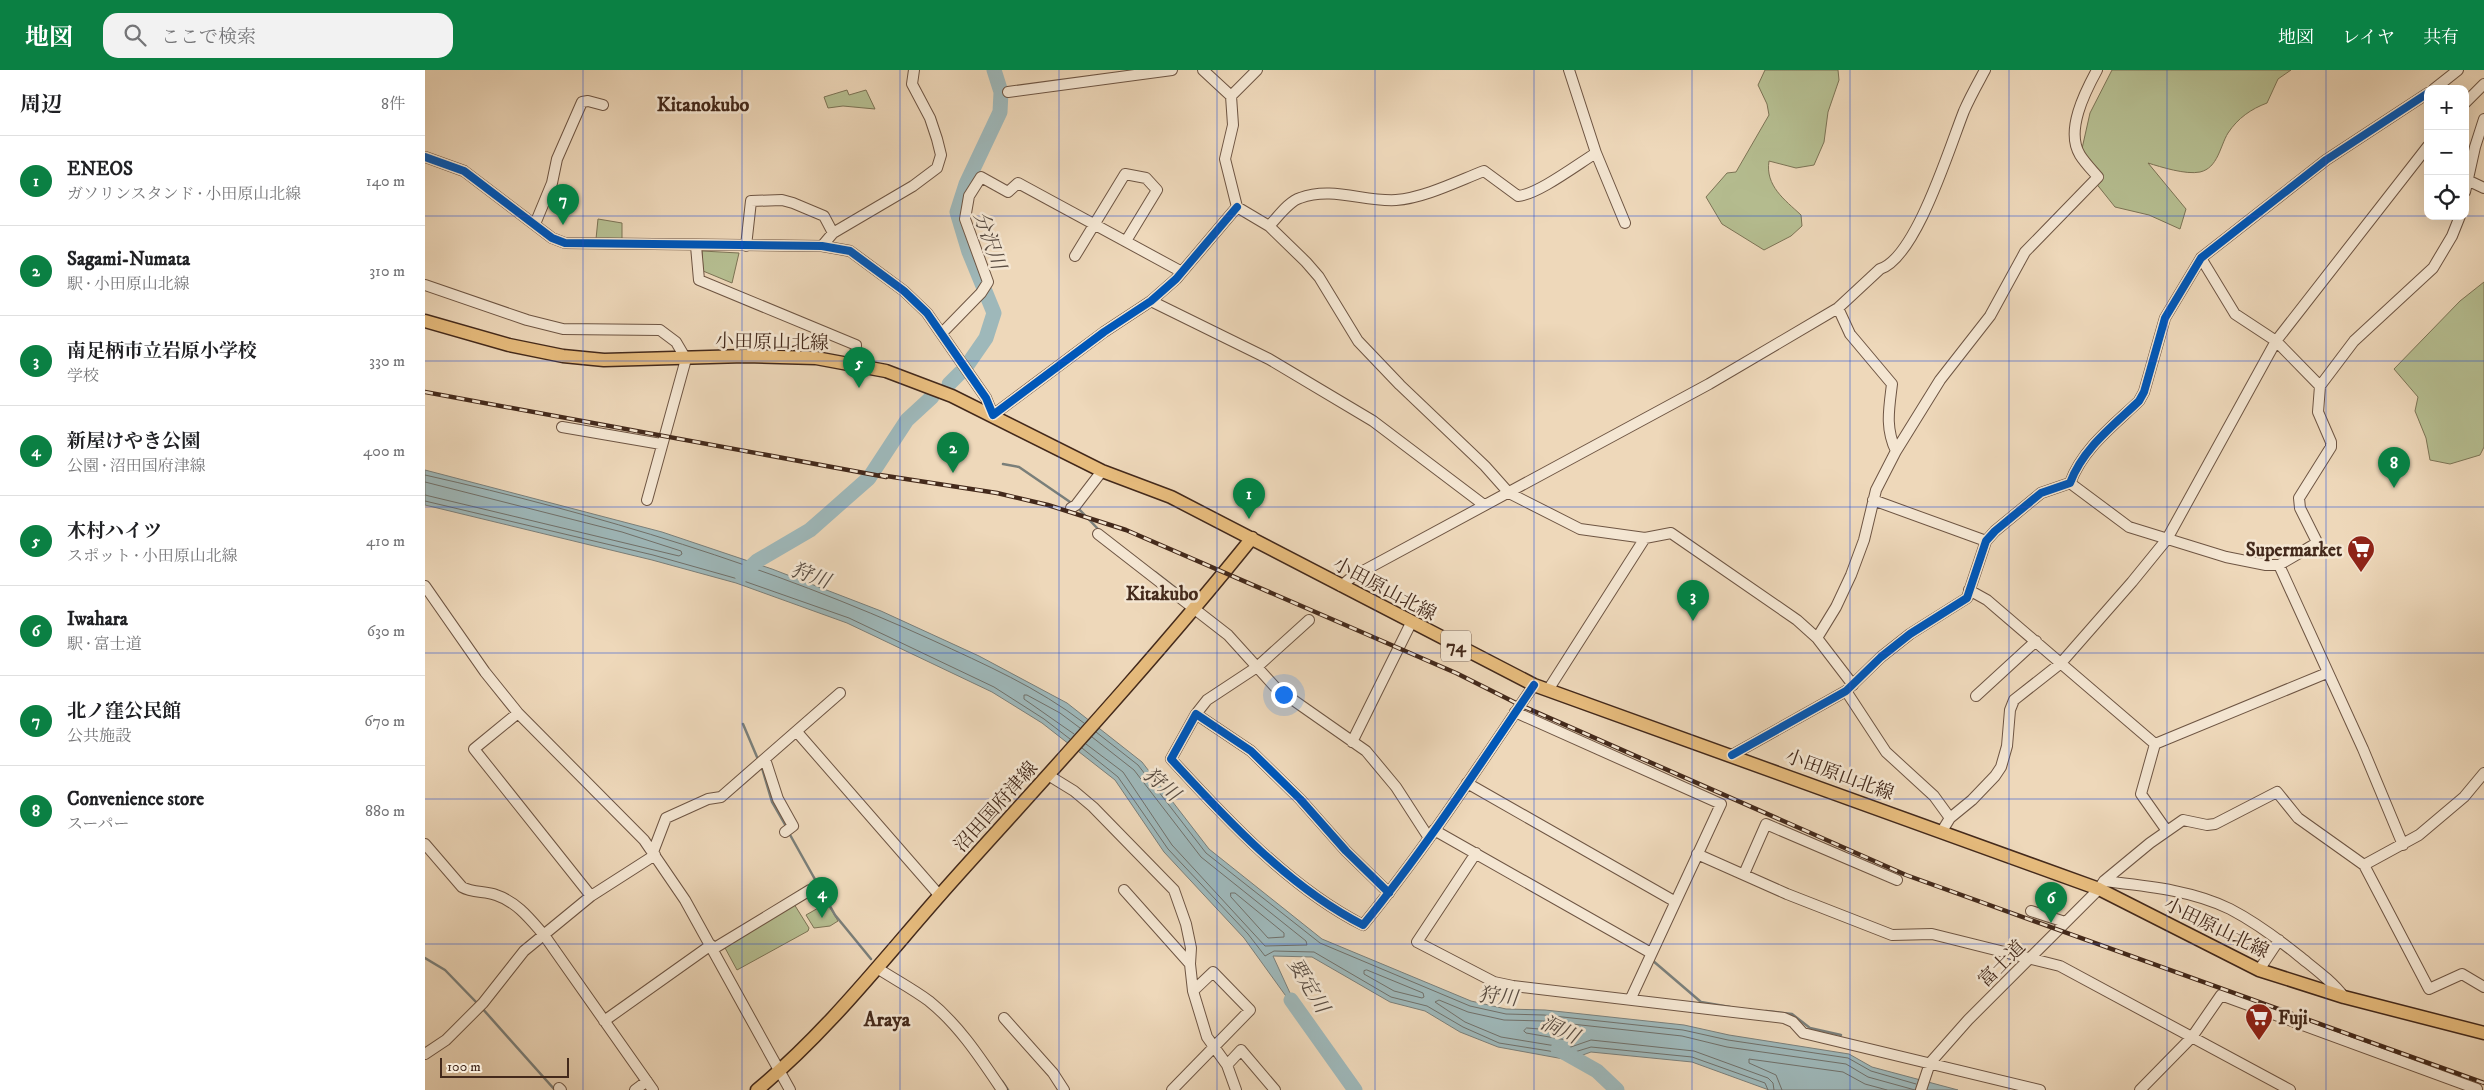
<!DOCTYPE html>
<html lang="ja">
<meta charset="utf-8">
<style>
:root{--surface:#fff;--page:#f2f2f2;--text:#202124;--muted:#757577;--line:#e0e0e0;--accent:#0b8043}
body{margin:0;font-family:"IM FELL DW Pica","Noto Serif JP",serif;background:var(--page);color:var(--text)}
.controls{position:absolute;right:15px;top:15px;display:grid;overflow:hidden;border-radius:10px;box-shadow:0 5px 20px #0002}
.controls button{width:45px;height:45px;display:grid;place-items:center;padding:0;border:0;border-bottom:1px solid var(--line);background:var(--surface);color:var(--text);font:25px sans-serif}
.scale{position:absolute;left:15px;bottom:12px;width:129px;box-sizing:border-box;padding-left:5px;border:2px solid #43291b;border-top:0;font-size:14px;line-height:18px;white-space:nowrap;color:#43291b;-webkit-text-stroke:4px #f4e6d2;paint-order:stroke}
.you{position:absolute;left:858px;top:624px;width:18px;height:18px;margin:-12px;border:4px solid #fff;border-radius:50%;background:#1a73e8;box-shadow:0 0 0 8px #1a73e833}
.badge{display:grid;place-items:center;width:32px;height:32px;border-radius:50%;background:var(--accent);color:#fff;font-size:16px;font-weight:700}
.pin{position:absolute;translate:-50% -41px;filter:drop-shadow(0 1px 2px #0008)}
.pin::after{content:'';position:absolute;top:26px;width:18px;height:15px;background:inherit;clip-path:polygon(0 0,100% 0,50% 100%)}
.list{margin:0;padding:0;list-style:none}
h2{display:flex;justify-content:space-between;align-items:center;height:65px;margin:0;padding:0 20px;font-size:21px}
h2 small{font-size:16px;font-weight:400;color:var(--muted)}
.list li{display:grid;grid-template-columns:32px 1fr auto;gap:15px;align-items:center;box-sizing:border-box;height:90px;padding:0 20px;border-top:1px solid var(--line)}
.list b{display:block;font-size:19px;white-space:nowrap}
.list p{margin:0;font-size:16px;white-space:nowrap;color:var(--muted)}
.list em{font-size:16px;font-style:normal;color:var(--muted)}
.icon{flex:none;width:28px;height:28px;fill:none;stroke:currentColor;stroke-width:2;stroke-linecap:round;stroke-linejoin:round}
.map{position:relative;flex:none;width:2059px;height:1020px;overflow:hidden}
header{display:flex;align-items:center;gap:30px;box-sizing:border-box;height:70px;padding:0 25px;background:var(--accent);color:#fff}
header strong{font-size:24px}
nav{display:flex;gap:28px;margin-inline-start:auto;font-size:18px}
.search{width:350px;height:45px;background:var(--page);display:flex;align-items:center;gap:12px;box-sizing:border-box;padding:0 18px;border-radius:15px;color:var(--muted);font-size:19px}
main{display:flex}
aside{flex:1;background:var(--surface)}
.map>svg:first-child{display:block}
.green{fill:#b6bf92;stroke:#7c7456}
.water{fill:#9eb8ba;stroke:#7a7f7a}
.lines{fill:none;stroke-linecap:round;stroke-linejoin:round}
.shore{stroke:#70706a;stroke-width:1}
.stream{stroke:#7a7f7a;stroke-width:2.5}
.river{stroke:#9eb8ba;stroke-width:15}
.minor-casing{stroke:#6e5543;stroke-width:12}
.major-casing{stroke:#43291b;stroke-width:15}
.minor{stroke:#f4e6d2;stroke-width:10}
.major{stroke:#e7bc7d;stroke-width:12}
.rail-casing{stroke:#43291b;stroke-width:4.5}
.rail{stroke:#f4e6d2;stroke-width:2.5;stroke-dasharray:8;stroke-linecap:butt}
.cycleway-casing{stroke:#f4e6d2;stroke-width:11}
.cycleway{stroke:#0057b8;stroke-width:8}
.grid{fill:none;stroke:#1d4ed8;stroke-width:1;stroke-opacity:0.55}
.labels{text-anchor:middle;stroke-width:5;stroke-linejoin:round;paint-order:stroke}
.shield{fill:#f4e6d2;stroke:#786252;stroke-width:1}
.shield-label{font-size:18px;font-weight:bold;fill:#43291b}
.street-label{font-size:19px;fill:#43291b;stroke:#f4e6d2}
.poi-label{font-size:19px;font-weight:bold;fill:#43291b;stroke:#f4e6d2;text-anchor:end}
.neighbourhood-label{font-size:20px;font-weight:bold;fill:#43291b;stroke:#f4e6d2}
.water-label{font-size:20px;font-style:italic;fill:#5a4d43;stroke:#f4e6d2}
</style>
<header>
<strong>地図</strong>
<div class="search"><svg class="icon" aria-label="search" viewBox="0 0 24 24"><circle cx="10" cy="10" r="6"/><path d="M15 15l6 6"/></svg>ここで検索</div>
<nav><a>地図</a><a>レイヤ</a><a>共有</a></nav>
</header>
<main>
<aside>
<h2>周辺<small>8件</small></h2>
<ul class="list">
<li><span class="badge">1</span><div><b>ENEOS</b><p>ガソリンスタンド · 小田原山北線</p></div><em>140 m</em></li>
<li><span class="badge">2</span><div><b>Sagami-Numata</b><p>駅 · 小田原山北線</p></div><em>310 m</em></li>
<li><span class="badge">3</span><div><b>南足柄市立岩原小学校</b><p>学校</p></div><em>330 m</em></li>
<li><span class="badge">4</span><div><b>新屋けやき公園</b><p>公園 · 沼田国府津線</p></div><em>400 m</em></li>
<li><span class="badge">5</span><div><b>木村ハイツ</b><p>スポット · 小田原山北線</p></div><em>410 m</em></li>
<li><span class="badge">6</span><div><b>Iwahara</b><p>駅 · 富士道</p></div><em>630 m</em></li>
<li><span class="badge">7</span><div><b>北ノ窪公民館</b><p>公共施設</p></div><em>670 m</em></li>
<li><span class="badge">8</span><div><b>Convenience store</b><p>スーパー</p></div><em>880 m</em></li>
</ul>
</aside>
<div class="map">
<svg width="2059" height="1020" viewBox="0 0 2059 1020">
<rect width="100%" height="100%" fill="#eed8ba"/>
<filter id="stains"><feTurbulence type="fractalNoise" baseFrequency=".004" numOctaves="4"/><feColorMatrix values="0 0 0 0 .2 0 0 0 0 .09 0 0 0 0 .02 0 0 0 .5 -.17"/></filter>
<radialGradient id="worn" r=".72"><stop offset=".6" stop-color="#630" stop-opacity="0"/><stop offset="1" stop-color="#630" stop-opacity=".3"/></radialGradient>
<path class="green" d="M1340 0H1413L1414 10 1403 42 1399 72 1389 95 1371 98 1344 91C1340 116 1360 130 1376 145L1377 156 1366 166 1339 180 1297 154 1281 127 1302 103 1311 102 1344 45 1342 34 1333 15Z
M1687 0H1866L1853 9 1842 33C1826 39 1813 48 1803 63 1795 76 1793 98 1775 102 1761 105 1736 97 1723 93L1761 139 1755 159 1724 145 1690 137 1654 92 1665 43Z
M422 20 424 25 441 20 450 39 418 36 403 38 399 27Z
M173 149 197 153V170L171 169Z
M277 181 314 183 307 213 278 201Z
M2059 212V377L2055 385 2025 394 2005 390 2001 368 1990 341 1993 327 1969 299 2035 231Z
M402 833 413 851 405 856 389 858 381 845Z
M369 834 384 858 383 861 312 900 299 876Z"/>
<path class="water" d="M0 400 237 462 347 499 456 541 554 586 642 633 717 692 784 779 897 869 1046 931 1081 939 1120 940 1259 955 1304 965 1424 984 1447 997 1533 1020H1344L1267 992 1166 982 1144 990 1073 977 1035 962 1000 941 965 932 887 887 848 886 876 947 819 868 739 782 690 710 617 653 567 622 422 553 311 513 227 490 0 435Z"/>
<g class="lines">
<path class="shore" d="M0 405C173 444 345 496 507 570 559 594 614 618 659 653
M0 412 197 462 256 481 257 484 254 486 0 425
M0 431 228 485 313 509 424 548 569 617 619 649 645 669
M671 662 713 695 781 783 895 873 1045 936 1081 944 1119 945 1258 960 1303 970 1423 988 1446 1001 1491 1014
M649 664 599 629V625H602L635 643 655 658
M661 674 698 702 747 775 840 876 882 875 881 871 776 787 709 700 667 667
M657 678 693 707 743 779 823 864 840 886 849 881 889 882 966 927 1002 936 1038 957 1074 973 1143 984 1166 977 1267 987 1340 1013 1343 1020
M806 823H810L859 863V867L843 868 806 827Z
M942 900 998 923 999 927 997 928 969 921 939 904V901Z
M1102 958 1151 962 1154 965 1142 970 1101 963 1099 961Z
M1349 1020 1348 1013 1343 1008 1269 981 1166 970 1143 978 1076 967 1040 952 1010 932 1014 930 1043 942 1079 950 1119 951 1257 966 1302 977 1421 994 1443 1007 1490 1020
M1357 1020 1351 1005 1324 993V989L1418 1002 1440 1014 1462 1020"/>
<path class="stream" d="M578 394 594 397 648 434
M652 437 674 460
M730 502 770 533
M318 654 332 687
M337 698 347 732 362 758
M364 763 410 845 446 889
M0 888 20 900 52 933
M1227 890 1276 932 1305 937
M56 937 130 1020
M1341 941 1367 944 1385 958 1416 965
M577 1011 583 1020"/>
<path class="river" d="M543 294 561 268 569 243 544 182 532 142 541 114 575 42 576 22 569 0
M524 314 535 303
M317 505 332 491 385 460 444 408 482 350 507 327
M866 930 930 1020
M1133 979 1172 1001 1192 1020"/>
<g class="minor-casing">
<path id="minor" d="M778 0 806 26
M832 0 806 26 808 55 800 89 812 137 844 156 881 192 894 207 933 271 975 315 1060 396 1084 423 1155 459 1220 468 1246 463 1372 550 1392 568 1428 615
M2009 19 2033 0
M583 22 747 0
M2040 33 2059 14
M1171 83 1200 153
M0 87 39 101 127 168 140 173 397 176 425 181 479 221 502 243 561 328 568 345 679 262 726 231 751 209 812 137
M2040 109 2059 118
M2040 122 2050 77 2059 49
M110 154 127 113 132 89 157 32 163 31 178 35
M844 156C852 148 864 131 875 128 907 116 939 132 971 130 999 128 1033 111 1059 101L1093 126C1112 125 1153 94 1171 83L1144 0
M271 176 274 210 431 275 430 294
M321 176 326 131 357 130 368 133 399 146 408 163
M397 176 408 163 488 116 512 98 516 85 512 69 505 48 487 14 489 0
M650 186 700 104 721 108 732 120 701 171
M1776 188 1810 244 1851 271 1895 316
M0 215 102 250 138 259 235 260 251 272 261 289 222 430
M726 231 844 289 948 351 1059 435
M1413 238 1425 264 1467 314C1464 339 1460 358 1471 381
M517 263 556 223 563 212 540 149 544 126 556 107 583 122 593 113 757 202
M137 357 236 374
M1645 413 1704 457 1801 487 1841 495H1854L1890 474 1892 472 1875 438 1874 428 1906 377V372L1893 342 1895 316 1929 271 2008 198 2027 166 2035 146
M1448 430 1561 471
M646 438 651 435 677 401
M673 464 803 565 851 618 941 681 971 717 1004 768
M1854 495 1938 679 1978 775
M0 516 60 602 93 643 219 770 260 830 365 1020
M916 516 927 507 1284 314 1413 238 1455 199C1491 188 1525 76 1539 41 1545 27 1553 13 1560 0
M1544 520 1562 530 1730 674
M1392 568 1411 537 1426 505 1439 470 1451 420 1471 381 1515 310 1565 246 1600 182 1673 107C1667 100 1660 93 1655 85 1640 61 1660 22 1672 0
M1123 620 1220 468
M1421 621 1461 682 1509 726 1525 748
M1551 626 1611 571
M1090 642 1296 734 1206 928
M93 643 49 679 166 826
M771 644 782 630 832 597 884 550
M372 662 515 826
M927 672 986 553
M1307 685 1421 621 1456 587 1485 564 1542 528 1561 471 1570 461 1616 423 1645 413C1658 378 1688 356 1714 331L1719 322 1740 248 1776 188 1901 90 2003 23
M340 689 353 729 368 756 360 762
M623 705 649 721 668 737 749 820 761 854 766 878 765 894 768 921 782 967 802 995 811 1020
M1042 713 1249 831
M1009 760 1226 883
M1517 761 1525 748 1547 730 1570 706 1576 697 1582 676 1585 640 1589 630 1636 593 1707 512 1742 469 1851 271 2003 76
M1742 761 1716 724 1730 674 1902 603
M0 774 37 817C47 823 60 821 71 825 92 832 105 849 119 865L228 1020
M228 782 241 748 283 729 296 727 415 623
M1051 783 992 872 1069 912 1088 916 1359 948 1368 952 1378 963 1615 1020
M1272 784 1362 824 1467 865 1507 864 1635 896 1865 1020
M1939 795 1994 765 2039 727 2059 703
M1319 804 1341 754 1472 810
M1679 811C1721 816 1767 820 1805 839 1830 852 1853 869 1874 886 1890 899 1907 911 1919 927
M699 820 765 894
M964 823 921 781 875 729 826 681 771 644 746 689C801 749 865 818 938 855 1000 779 1054 696 1109 615
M1606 841 1640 852
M288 879 385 820
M452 898C469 909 488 919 504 931 534 955 556 989 577 1020
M1834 900 1854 870
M579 948 628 1003 639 1020
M179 951 286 875
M0 984 21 970 58 933 99 881 166 826 230 785
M802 995 816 980 850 1020
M134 1018 136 1020
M210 1020 222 1011
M747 1020 825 940 788 902 768 921
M1496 1020 1505 993 1543 950 1674 819 1679 811 1725 773 1758 750 1782 755 1790 754 1852 722 1873 748 1939 795 2004 919 2037 904 2059 917
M1715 1020 1767 967 1796 925 2052 1019"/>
</g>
<g class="major-casing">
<path id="major" d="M0 251 84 275 138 286 179 290 320 286 391 288 461 301 527 326 677 401 746 427 1109 615 1674 819 1834 900 1919 927 2059 963
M332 1020C407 958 466 879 531 807 631 696 733 585 827 468"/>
</g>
<use href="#minor" class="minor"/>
<use href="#major" class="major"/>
<g class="rail-casing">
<path id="rail" d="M0 322 461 407
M455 405 572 423 623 435 701 460 1031 603 1095 635 1481 805 2059 1013"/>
</g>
<use href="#rail" class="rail"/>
<g class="cycleway-casing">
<path id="cycleway" d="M0 87 39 101 127 168 140 173 397 176 425 181 479 221 502 243 561 328 568 345 679 262 726 231 751 209 812 137
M1307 685 1421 621 1456 587 1485 564 1542 528 1561 471 1570 461 1616 423 1645 413C1658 378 1688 356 1714 331L1719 322 1740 248 1776 188 1901 90 2003 23
M964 823 921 781 875 729 826 681 771 644 746 689C801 749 865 818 938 855 1000 779 1054 696 1109 615"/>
</g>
<use href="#cycleway" class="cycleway"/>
</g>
<path class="grid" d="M158 0V1020M317 0V1020M475 0V1020M634 0V1020M792 0V1020M950 0V1020M1109 0V1020M1267 0V1020M1425 0V1020M1584 0V1020M1742 0V1020M1901 0V1020M0 146H2003M2040 146H2059M0 291H2059M0 437H2059M0 583H2059M0 729H2059M0 874H2059"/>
<defs>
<g id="supermarket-pin" transform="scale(1.4375)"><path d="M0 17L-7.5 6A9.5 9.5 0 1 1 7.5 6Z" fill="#8f2418" stroke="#f4e6d2"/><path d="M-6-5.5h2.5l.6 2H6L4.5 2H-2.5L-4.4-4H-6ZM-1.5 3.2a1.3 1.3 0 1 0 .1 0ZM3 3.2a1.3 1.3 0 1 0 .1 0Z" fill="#fff"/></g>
</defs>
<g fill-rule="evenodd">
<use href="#supermarket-pin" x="1936" y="479"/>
<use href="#supermarket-pin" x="1834" y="947"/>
</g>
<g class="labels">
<rect class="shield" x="1016" y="560.5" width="30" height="31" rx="4"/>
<g class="shield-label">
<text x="1031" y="582">74</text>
</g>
<g class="street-label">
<text transform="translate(347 271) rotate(1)" y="7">小田原山北線</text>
<text transform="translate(960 518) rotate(28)" y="7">小田原山北線</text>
<text transform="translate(1415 704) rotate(20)" y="7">小田原山北線</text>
<text transform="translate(570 736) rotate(-48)" y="7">沼田国府津線</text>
<text transform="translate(1792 857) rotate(26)" y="7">小田原山北線</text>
<text transform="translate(1576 893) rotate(-45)" y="7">富士道</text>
</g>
<g class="poi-label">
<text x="1917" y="486">Supermarket</text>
<text x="1853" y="954" text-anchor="start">Fuji</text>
</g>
<g class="neighbourhood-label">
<text x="278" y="41">Kitanokubo</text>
<text x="737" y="530">Kitakubo</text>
<text x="462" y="956">Araya</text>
</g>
<g class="water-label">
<text transform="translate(565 170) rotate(71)" y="7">分沢川</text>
<text transform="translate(386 505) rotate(20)" y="7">狩川</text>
<text transform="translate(737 714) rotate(40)" y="7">狩川</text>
<text transform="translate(884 915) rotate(59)" y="7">要定川</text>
<text transform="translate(1073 926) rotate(6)" y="7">狩川</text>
<text transform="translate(1135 959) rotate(25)" y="7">洞川</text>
</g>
</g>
<rect width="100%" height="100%" filter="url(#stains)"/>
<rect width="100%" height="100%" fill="url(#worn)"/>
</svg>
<div class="controls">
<button>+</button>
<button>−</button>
<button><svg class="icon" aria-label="locate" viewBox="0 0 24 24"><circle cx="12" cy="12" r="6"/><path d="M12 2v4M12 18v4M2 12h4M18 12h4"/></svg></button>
</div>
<div class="scale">100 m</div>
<div class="you"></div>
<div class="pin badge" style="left:824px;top:449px">1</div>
<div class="pin badge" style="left:528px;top:403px">2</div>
<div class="pin badge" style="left:1268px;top:551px">3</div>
<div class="pin badge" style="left:397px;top:848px">4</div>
<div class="pin badge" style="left:434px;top:318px">5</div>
<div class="pin badge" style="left:1626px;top:853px">6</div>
<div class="pin badge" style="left:138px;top:155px">7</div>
<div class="pin badge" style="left:1969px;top:418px">8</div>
</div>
</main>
